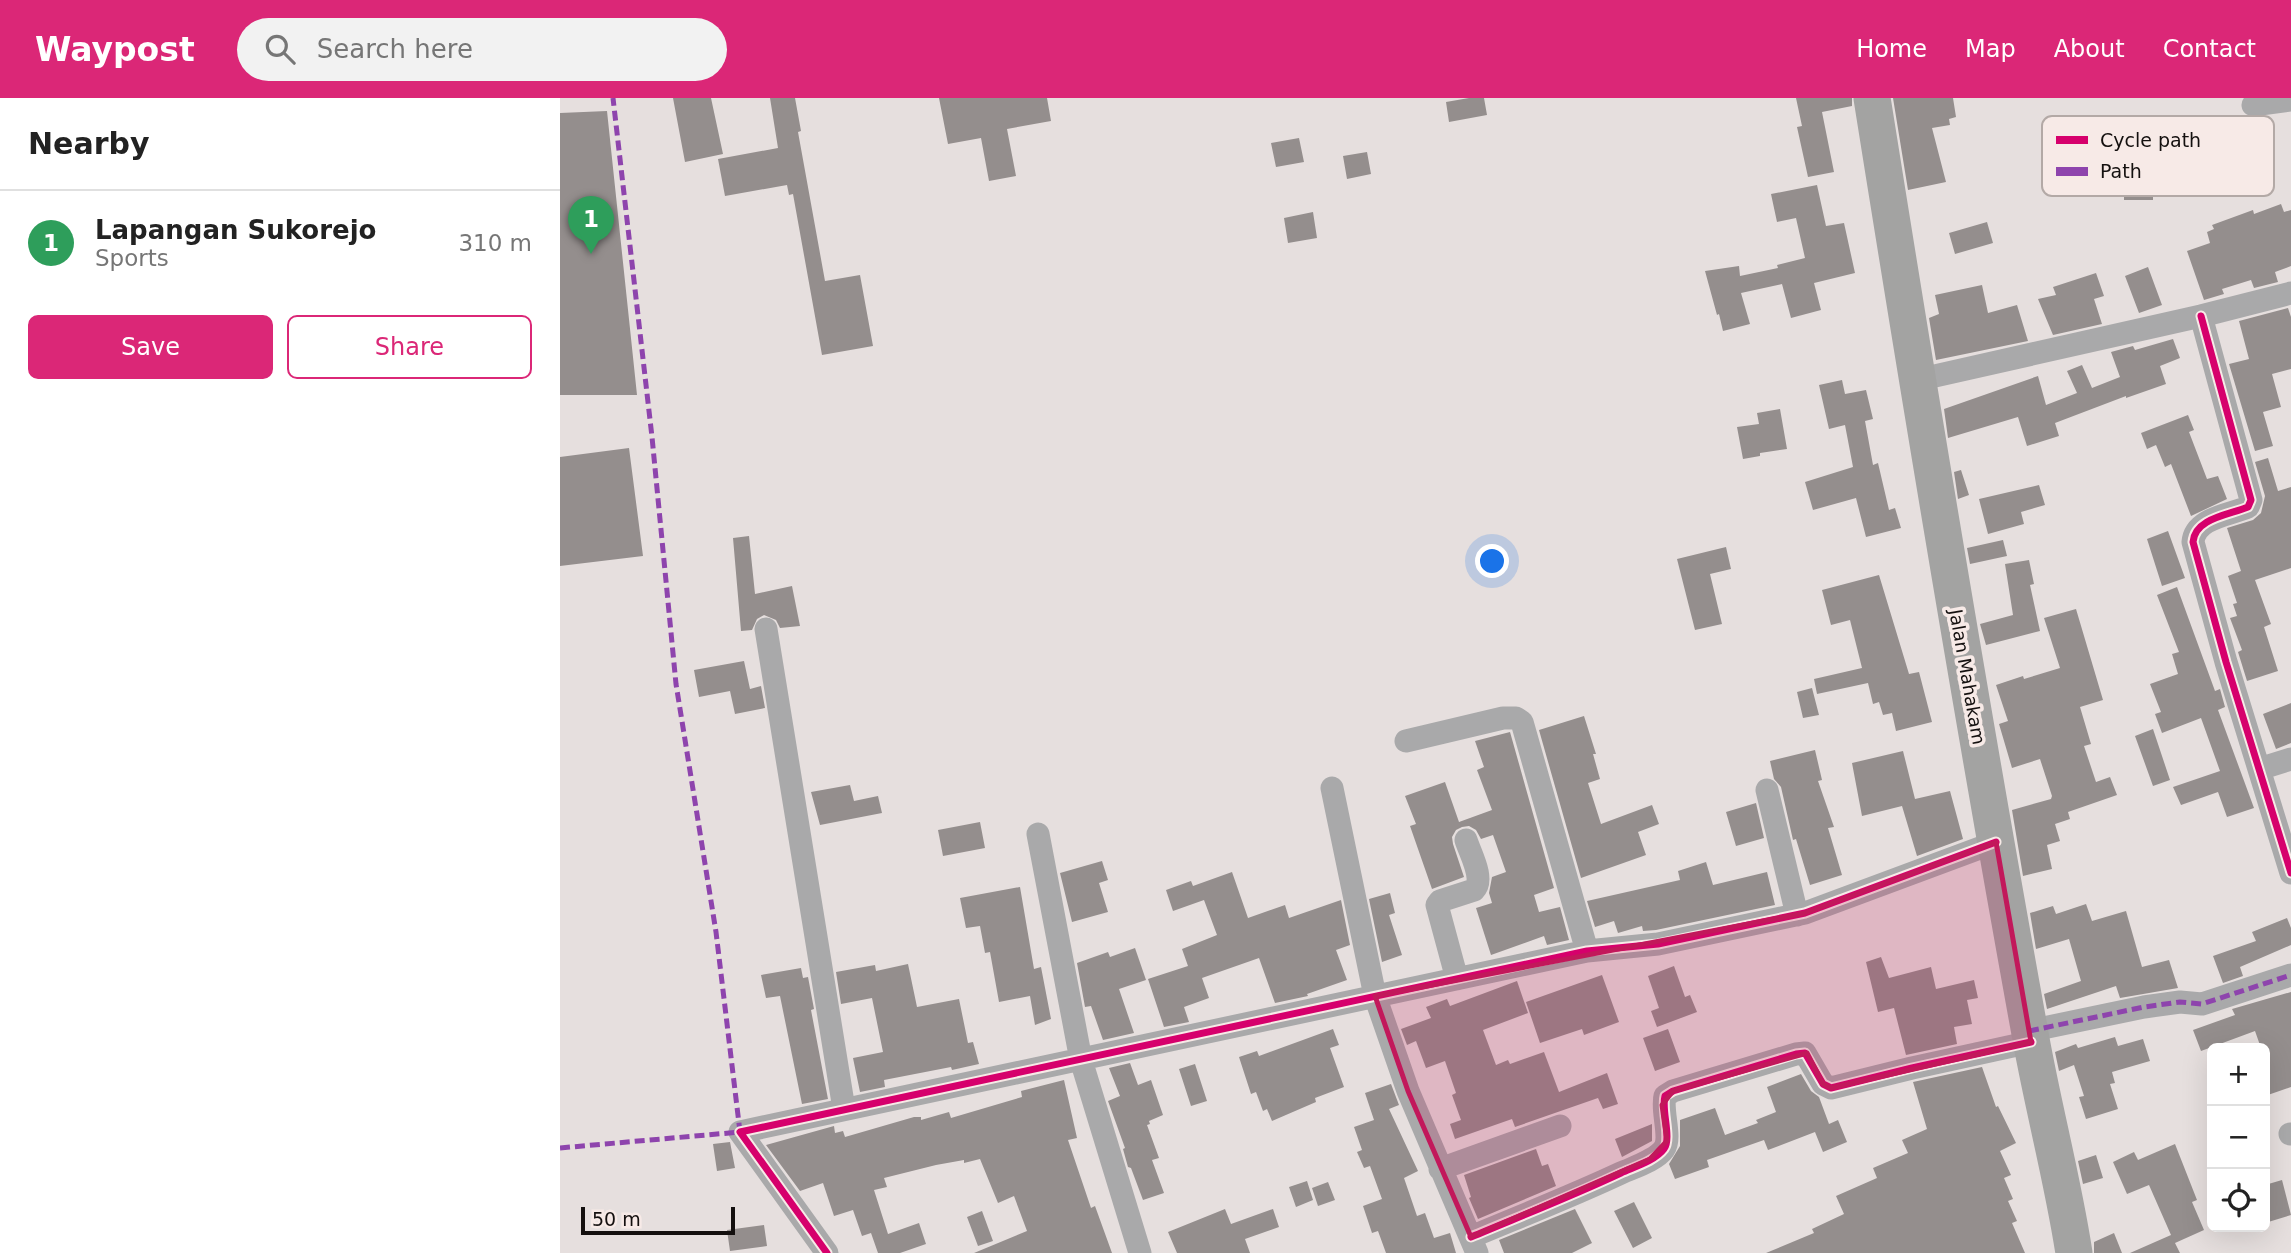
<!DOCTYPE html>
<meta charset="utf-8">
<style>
:root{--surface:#fff;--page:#f2f2f2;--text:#222;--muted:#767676;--line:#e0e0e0;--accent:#db2777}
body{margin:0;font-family:"DejaVu Sans",sans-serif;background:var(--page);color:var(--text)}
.controls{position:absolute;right:21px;bottom:21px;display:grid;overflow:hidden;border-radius:10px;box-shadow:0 7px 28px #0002}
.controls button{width:63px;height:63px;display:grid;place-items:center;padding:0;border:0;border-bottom:2px solid var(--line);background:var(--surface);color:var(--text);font:35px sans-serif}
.scale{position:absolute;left:21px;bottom:18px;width:154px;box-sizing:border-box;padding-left:7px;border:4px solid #14100f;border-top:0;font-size:19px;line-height:24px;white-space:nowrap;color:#14100f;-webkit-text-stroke:5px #f7eae7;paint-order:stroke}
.you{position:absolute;left:933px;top:464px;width:24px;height:24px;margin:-18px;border:5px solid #fff;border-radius:50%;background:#1a73e8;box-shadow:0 0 0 10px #1a73e833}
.badge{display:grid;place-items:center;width:46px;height:46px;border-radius:50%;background:var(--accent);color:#fff;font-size:23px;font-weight:700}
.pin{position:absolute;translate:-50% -58px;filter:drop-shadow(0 2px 4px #0008)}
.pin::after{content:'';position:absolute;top:37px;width:24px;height:21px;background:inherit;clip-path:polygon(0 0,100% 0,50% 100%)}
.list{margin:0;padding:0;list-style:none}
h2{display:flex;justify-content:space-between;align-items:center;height:91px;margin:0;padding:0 28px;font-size:30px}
h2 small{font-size:23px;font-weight:400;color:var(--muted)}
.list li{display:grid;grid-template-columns:46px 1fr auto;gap:21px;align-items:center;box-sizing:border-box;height:105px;padding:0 28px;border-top:2px solid var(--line)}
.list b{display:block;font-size:26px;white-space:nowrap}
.list p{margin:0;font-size:23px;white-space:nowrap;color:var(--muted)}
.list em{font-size:23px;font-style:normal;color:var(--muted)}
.actions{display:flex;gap:14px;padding:21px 28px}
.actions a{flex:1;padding:16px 0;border:2px solid var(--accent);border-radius:10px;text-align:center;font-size:24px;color:var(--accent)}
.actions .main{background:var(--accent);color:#fff}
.icon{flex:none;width:38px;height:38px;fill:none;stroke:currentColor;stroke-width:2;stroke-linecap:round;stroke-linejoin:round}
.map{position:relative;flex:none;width:1731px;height:1155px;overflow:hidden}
header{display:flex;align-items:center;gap:42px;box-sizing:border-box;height:98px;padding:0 35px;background:var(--accent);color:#fff}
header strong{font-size:33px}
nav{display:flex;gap:38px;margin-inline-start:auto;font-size:24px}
.search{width:490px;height:63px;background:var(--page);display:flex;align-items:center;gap:18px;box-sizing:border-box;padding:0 24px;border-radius:38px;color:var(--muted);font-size:26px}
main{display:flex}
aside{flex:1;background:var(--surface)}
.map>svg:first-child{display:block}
.building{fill:#948e8d}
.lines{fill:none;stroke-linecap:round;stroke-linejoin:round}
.street{stroke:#a9a9aa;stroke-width:23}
.primary{stroke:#a3a3a2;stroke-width:37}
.quiet{stroke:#8e44ad;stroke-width:5;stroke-dasharray:10 5;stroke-linecap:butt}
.cycleway-casing{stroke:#f7eae7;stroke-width:11}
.cycleway{stroke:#d6006c;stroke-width:7}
.marked{fill:#c2185b;fill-opacity:0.2;stroke:#c2185b;stroke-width:5;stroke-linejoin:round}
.labels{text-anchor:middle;stroke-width:7;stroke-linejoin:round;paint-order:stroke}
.street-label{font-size:18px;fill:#14100f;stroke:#f7eae7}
.key{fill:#f7eae7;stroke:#b3a9a6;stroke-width:2}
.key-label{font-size:19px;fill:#14100f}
</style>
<header>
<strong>Waypost</strong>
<div class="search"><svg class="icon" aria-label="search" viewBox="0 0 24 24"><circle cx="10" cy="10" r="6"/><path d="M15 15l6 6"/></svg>Search here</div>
<nav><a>Home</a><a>Map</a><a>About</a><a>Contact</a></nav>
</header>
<main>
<aside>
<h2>Nearby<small></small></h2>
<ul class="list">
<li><span class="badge" style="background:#2e9e5b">1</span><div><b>Lapangan Sukorejo</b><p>Sports</p></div><em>310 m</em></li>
</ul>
<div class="actions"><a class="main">Save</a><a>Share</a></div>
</aside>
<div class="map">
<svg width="1731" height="1155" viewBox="0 0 1731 1155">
<rect width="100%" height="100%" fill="#e6dfde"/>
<path class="building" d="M113 0H151L163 56 125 64Z
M210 0H235L241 33 238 34 265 183 300 177 313 248 262 257 233 96 229 97 227 87 165 98 158 61 218 50Z
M379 0H487L491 23 447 31 456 78 429 83 421 40 388 46Z
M909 0H924L927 17 889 24 886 4Z
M1236 0H1292V8L1262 14 1274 74 1248 79 1237 29 1242 28Z
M1333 0H1393L1396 19 1389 21 1390 27 1372 30 1386 84 1348 92Z
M47 13 77 297H0V15Z
M739 40 744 64 716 69 711 45Z
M807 54 811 76 787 81 783 58Z
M1564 74H1593V102H1564Z
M1257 87 1266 128 1284 125 1295 175 1254 185 1261 212 1231 220 1222 186 1181 195 1190 226 1163 233 1159 216 1157 217 1145 173 1179 168 1180 178 1218 170 1217 167 1245 160 1236 120 1217 124 1211 96Z
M1721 106 1724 114 1731 112V168L1715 174 1718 184 1694 190 1691 182 1662 191 1664 196 1644 202 1627 153 1650 145 1647 134 1654 131 1652 127 1693 112 1694 116Z
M753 114 757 140 728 145 724 120Z
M1427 124 1433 145 1395 156 1389 135Z
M1588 169 1602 207 1579 215 1565 178Z
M1536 175 1544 198 1534 201 1542 226 1493 237 1478 201 1496 197 1493 189Z
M1422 187 1428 215 1457 207 1468 243 1376 262 1369 220 1379 216 1375 197Z
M1728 210 1731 219V271L1712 276 1721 309 1703 314 1713 348 1695 353 1669 266 1689 261 1679 223Z
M1613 241 1620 260 1600 268 1606 286 1566 300V298L1495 325 1499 338 1467 348 1458 319 1388 340 1384 311 1478 278 1486 307 1517 295 1507 273 1522 267 1532 290 1560 279 1551 254 1573 248 1575 252Z
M1282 282 1285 296 1306 292 1313 321 1305 323 1313 367 1318 365 1329 412 1335 410 1341 430 1306 439 1296 400 1253 412 1245 384 1293 369 1285 327 1269 331 1259 287Z
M1220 311 1227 351 1200 355V358L1183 361 1177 329 1199 326 1197 315Z
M1628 317 1634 332 1629 334 1647 381 1658 378 1667 401 1631 418 1611 366 1605 369 1596 347 1587 351 1581 335Z
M69 350 83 458 0 468V359Z
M1708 360 1718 393 1731 389V470L1695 482 1711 526 1704 529 1718 573 1687 583 1678 554 1682 552 1670 520 1677 518 1673 506 1677 505 1668 478 1681 473 1667 430 1693 422 1701 415 1705 398 1695 364Z
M1401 372 1409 397 1398 401 1394 374Z
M1479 387 1485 407 1461 414 1464 426 1428 436 1419 401Z
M1608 433 1625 480 1602 488 1587 441Z
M189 438 195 496 232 488 240 528 220 530 216 522 204 517 197 521 192 532 181 533 173 440Z
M1443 442 1447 458 1410 466 1407 450Z
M1166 449 1171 471 1150 476 1162 526 1135 532 1117 461Z
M1469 462 1474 486 1470 487 1480 533 1426 547 1420 526 1453 517 1445 466Z
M1319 477 1349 576 1359 574 1372 624 1336 633 1332 615 1323 617 1319 604 1313 606 1308 585 1257 596 1254 581 1302 570 1290 522 1271 527 1262 492Z
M1617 489 1655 593 1660 591 1665 609 1658 612 1694 710 1667 719 1658 694 1621 707 1613 689 1660 673 1641 620 1602 635 1595 616 1601 614 1590 586 1618 576 1612 556 1619 554 1597 497Z
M1516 511 1543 602 1520 609 1531 646 1524 648 1536 684 1550 679 1557 697 1508 714 1510 721 1495 726 1500 743 1487 747 1492 771 1463 778 1452 712 1491 701 1492 698 1480 661 1452 670 1439 626 1448 623 1436 587 1463 578 1464 581 1500 570 1484 520Z
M184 563 190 591 201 588 205 610 175 616 170 593 139 599 134 572Z
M1252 590 1259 617 1243 620 1237 594Z
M1731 605V645L1716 651 1703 616Z
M1024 618 1036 656H1033L1040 681 1028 685 1041 726 1092 707 1099 726 1078 734 1086 757 1021 780 979 632Z
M1593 631 1610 682 1593 688 1575 638Z
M950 634 994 790 974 797 979 814 1000 809 1009 842 987 847 984 838 931 857 916 810 932 805 929 795 932 779 946 774 933 737 921 741 916 732 909 728 902 729 896 732 892 739 893 746 904 779 872 791 850 728 856 726 845 698 885 684 899 724 932 712 917 672 924 669 915 643Z
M1255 652 1262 682 1258 683 1274 729 1268 730 1282 777 1250 787 1236 741 1233 742 1221 689 1214 681 1210 663Z
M1343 653 1355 701 1390 693 1403 741 1357 758 1342 708 1302 718 1292 665Z
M290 687 294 703 318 698 322 715 260 727 251 694Z
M1196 705 1204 740 1176 748 1166 714Z
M420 724 425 750 383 758 378 732Z
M542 763 548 782 539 785 548 814 512 824 500 775Z
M1146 764 1153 787 1207 774 1215 807 1096 832 1083 833 1082 828 1058 835 1054 823 1035 829 1027 803 1120 782 1118 773Z
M672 774 688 820 725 807 729 820 781 802 790 847 776 852 787 882 747 896 748 898 715 905 699 860 642 880 649 900 624 909 629 924 604 929 588 881 628 868 622 851 657 837 644 802 613 813 606 792 631 783 633 788Z
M460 789 474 871 481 869 491 921 475 927 470 898 439 904 430 854 425 855 420 828 406 830 400 800Z
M830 795 835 815 829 817 842 857 822 864 809 801Z
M1526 806 1532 823 1566 813 1582 869 1609 862 1618 890 1560 900 1556 888 1487 911 1484 896 1521 883 1509 841 1476 851 1470 815 1493 808 1496 816Z
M1727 820 1731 830V847L1680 869 1683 878 1663 885 1653 858 1696 843 1692 834Z
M575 850 586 882 559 891 574 935 543 942 531 908 525 909 517 865 548 854 550 859Z
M1321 859 1329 880 1371 869 1376 891 1414 882 1418 900 1407 902 1412 926 1394 929 1397 946 1346 957 1334 910 1318 914 1306 864Z
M348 866 357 909 399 901 408 945 413 944 419 966 392 972 391 969 324 982 325 989 300 994 293 960 323 954 312 900 281 906 276 874 315 867 316 873Z
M1114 868 1125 899 1130 897 1137 914 1097 929 1091 913 1099 910 1088 878Z
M241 870 243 880 248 879 254 911 251 912 268 1001 242 1006 220 898 206 900 201 877Z
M1042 877 1059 924 1024 937 1022 931 980 945 966 904Z
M957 883 968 915 923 932 936 967 948 962 950 966 984 954 999 994 1047 975 1058 1006 1043 1011 1038 1000 955 1029 952 1021 895 1041 890 1026 901 1022 892 997 896 995 885 963 866 970 856 943 847 947 841 931 871 920 866 909 887 901 890 908Z
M1731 894V989L1705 998V950H1701L1695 933 1641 953 1633 932 1675 917 1672 911Z
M773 931 779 947 770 950 784 989 755 1000 756 1004 712 1023 707 1011 703 1013 696 994 691 996 679 959 697 953 699 958Z
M1108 931 1120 964 1095 973 1083 940Z
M1555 939 1558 948 1583 941 1590 963 1552 974 1555 985 1550 986 1558 1011 1526 1021 1519 999 1524 998 1514 967 1499 973 1495 954 1516 946 1518 950Z
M570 965 578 987 591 982 603 1017 589 1023 590 1026 587 1027 599 1060 592 1062 604 1095 583 1102 571 1070 568 1069 563 1051 565 1050 548 1003 560 998 549 970Z
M635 966 647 1003 631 1008 619 971Z
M1422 969 1436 1009 1438 1008 1456 1045 1440 1053 1451 1077 1444 1080 1453 1101 1448 1103 1457 1123 1452 1125 1465 1155H1206L1254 1135 1252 1131 1284 1116 1276 1098 1317 1080 1313 1070 1348 1055 1342 1042 1367 1031 1353 984Z
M1241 976 1251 993 1259 999 1269 1026 1278 1022 1287 1044 1263 1054 1255 1034 1208 1052 1204 1042 1147 1062 1149 1069 1115 1081 1109 1066 1120 1048V1022L1155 1010 1165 1037 1198 1025 1196 1022 1216 1014 1207 989Z
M504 982 517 1040 508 1042 531 1110 535 1108 552 1155H414L467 1133 454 1098 438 1105 420 1061 404 1065V1062L376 1067 324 1080 327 1089 314 1092 328 1136 359 1125 366 1146 340 1155H318L311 1135 302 1138 293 1112 274 1118 263 1085 240 1093 206 1047 274 1028 275 1035 283 1033 285 1039 354 1019H361V1022L389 1014 391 1020 462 999 461 993Z
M831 986 839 1007 829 1011 858 1073 844 1080 857 1118 865 1115 874 1140 890 1135 896 1155H826L818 1133 812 1135 803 1108 822 1101 810 1068 804 1070 797 1054 802 1052 794 1029 814 1022 805 995Z
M1092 1026V1043L1062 1059 1055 1041Z
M170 1044 175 1070 157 1073 153 1046Z
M1615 1046 1637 1102 1632 1104 1644 1132 1615 1145 1620 1155H1570L1611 1137 1589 1087 1567 1096 1553 1064 1574 1054 1578 1062Z
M976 1051 982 1068 988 1066 996 1088 918 1121 909 1100 911 1099 904 1077Z
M1536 1057 1543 1080 1523 1086 1518 1063Z
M1722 1082 1731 1117 1705 1125V1087Z
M747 1083 753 1102 736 1109 729 1089Z
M768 1084 775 1102 758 1108 752 1090Z
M1074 1104 1092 1140 1073 1150 1054 1113Z
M665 1111 671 1126 713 1111 719 1129 685 1141 690 1155H617L608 1134Z
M1015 1111 1032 1145 1012 1155H944L939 1142Z
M422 1113 433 1143 418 1148 407 1119Z
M204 1127 207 1148 170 1153 167 1132Z
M1554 1135 1562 1155H1534V1144Z"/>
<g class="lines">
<path class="street" d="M1693 7 1731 2
M1641 218 1691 402 1688 409C1669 417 1635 420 1633 444L1666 564 1731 775
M1357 282 1641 218 1731 195
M206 531 284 1011
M846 643 943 620H956L962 624 1027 853
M1699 671 1731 661
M772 690 815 898 848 993 917 1155
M1207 692 1237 817
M478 736 521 962 580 1155
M897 881 877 807 880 803 914 792C925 781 910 755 906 742
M1469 933 1584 909 1620 904 1642 906 1731 877
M1730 1036H1731
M880 1071 1000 1028
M911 1139C961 1118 1012 1098 1061 1075 1074 1069 1095 1063 1104 1051 1112 1040 1101 1012 1105 998L1113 993 1236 956 1245 955 1263 986 1271 990 1352 970 1471 944
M267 1155 180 1034 1027 853 1098 846 1245 815 1436 744"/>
<path class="primary" d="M1312 0C1362 314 1414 628 1471 941 1484 1013 1503 1083 1514 1155"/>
<path class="quiet" d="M1469 933 1584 909 1620 904 1642 906 1731 877
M0 1050 180 1034 156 834 116 586 92 339 53 0"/>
<g class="cycleway-casing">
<path id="cycleway" d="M1641 218 1691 402 1688 409C1669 417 1635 420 1633 444L1666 564 1731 775
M911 1139C961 1118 1012 1098 1061 1075 1074 1069 1095 1063 1104 1051 1112 1040 1101 1012 1105 998L1113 993 1236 956 1245 955 1263 986 1271 990 1352 970 1471 944
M267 1155 180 1034 1027 853 1098 846 1245 815 1436 744"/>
</g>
<use href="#cycleway" class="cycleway"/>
</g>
<path class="marked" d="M1436 744 1471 944 1271 990 1263 986 1247 955 1113 993 1102 1007 1107 1043 1090 1061 911 1139 848 993 815 898 1245 815Z"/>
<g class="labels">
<g class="street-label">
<text transform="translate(1407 579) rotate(80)" y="6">Jalan Mahakam</text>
</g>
</g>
<rect x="1482" y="18" width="232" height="80" rx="10" class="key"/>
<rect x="1496" y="38" width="32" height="8" fill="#d6006c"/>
<rect x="1496" y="69" width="32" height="9" fill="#8e44ad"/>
<g class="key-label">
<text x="1540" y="49">Cycle path</text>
<text x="1540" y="80">Path</text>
</g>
</svg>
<div class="controls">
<button>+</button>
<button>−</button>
<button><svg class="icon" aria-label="locate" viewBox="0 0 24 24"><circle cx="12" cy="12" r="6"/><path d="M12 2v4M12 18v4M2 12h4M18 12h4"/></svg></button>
</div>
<div class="scale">50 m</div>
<div class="you"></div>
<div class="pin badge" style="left:31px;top:156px;background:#2e9e5b">1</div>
</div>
</main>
